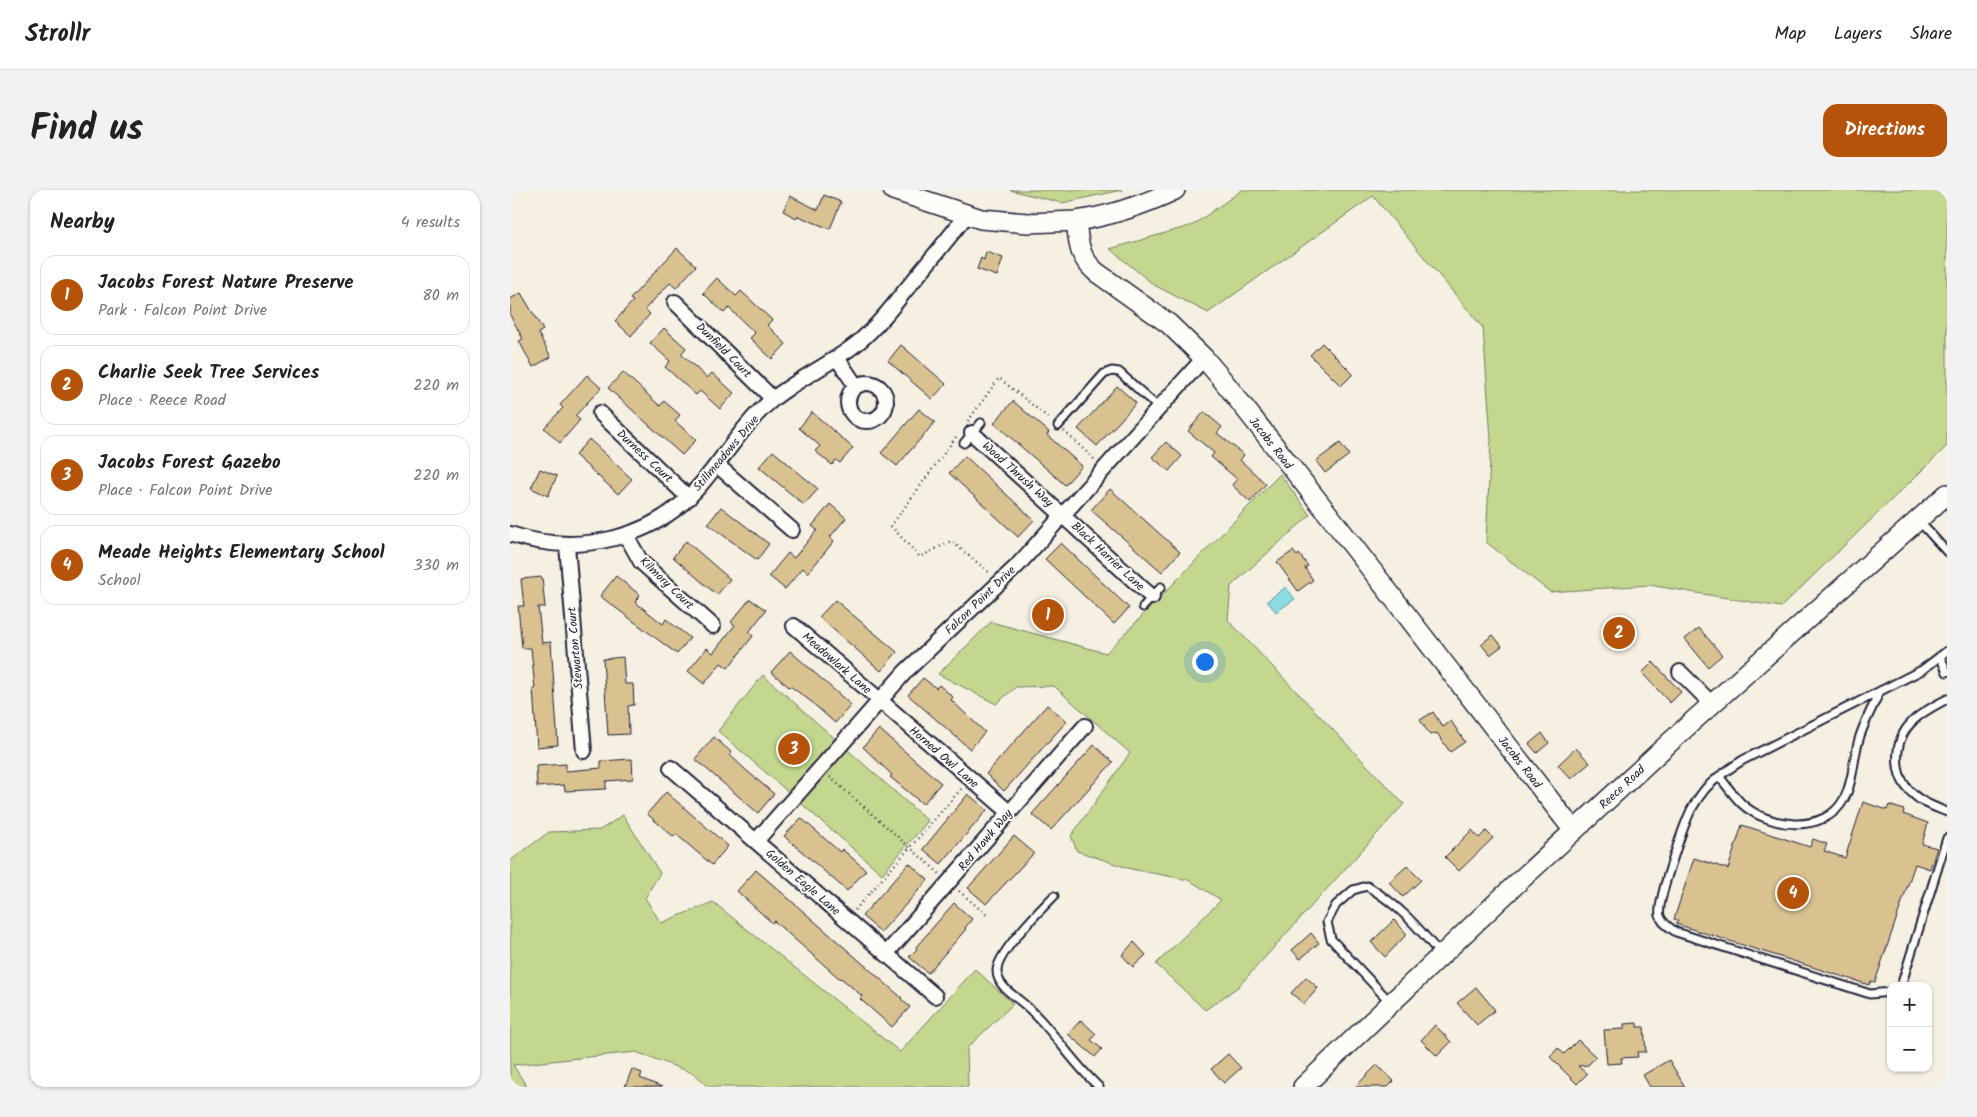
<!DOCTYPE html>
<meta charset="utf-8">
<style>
:root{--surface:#fff;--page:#f2f2f2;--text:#222;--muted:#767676;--line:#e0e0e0;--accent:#b45309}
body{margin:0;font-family:Kalam,sans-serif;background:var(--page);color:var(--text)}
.controls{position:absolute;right:15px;bottom:15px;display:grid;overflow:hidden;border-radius:10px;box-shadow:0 1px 4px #0004}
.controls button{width:45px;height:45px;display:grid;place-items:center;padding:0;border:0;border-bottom:1px solid var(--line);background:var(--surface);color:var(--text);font:25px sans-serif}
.you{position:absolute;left:694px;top:471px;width:18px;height:18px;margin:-12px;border:4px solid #fff;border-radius:50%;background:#1a73e8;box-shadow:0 0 0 8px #1a73e833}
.badge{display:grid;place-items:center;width:32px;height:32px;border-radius:50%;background:var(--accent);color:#fff;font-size:16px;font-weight:700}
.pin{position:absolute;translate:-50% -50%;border:2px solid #fff;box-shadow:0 1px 5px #0006}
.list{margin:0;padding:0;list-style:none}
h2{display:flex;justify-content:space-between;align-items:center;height:65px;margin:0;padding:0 20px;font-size:21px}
h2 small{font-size:16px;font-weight:400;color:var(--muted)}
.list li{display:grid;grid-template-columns:32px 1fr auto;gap:15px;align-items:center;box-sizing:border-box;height:80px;margin:0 10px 10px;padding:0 10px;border:1px solid var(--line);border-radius:15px}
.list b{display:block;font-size:19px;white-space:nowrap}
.list p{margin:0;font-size:16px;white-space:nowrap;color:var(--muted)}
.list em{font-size:16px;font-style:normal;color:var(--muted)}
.map{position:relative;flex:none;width:1437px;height:897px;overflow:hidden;border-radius:15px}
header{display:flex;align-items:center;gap:30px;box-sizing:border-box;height:70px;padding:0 25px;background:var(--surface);border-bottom:1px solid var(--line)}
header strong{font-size:24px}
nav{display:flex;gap:28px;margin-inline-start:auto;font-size:18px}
.intro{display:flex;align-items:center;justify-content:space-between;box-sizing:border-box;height:120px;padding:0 30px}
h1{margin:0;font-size:35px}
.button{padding:12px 22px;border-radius:15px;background:var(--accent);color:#fff;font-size:18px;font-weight:700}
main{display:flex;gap:30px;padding:0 30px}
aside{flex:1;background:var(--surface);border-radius:15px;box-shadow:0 1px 4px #0004}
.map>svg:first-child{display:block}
.green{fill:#c3d88e;stroke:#727d64}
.water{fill:#8adce0;stroke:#60929e}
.building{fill:#d9c190;stroke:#22223b}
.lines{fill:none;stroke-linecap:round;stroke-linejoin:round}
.lane-casing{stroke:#22223b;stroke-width:11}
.street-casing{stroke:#22223b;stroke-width:18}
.secondary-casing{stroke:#22223b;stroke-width:22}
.path{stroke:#22223b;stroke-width:2.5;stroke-dasharray:1 4;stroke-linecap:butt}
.lane{stroke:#fdfcf7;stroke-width:7}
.street{stroke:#fdfcf7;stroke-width:14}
.secondary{stroke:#fdfcf7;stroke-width:19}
.labels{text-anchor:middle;stroke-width:4;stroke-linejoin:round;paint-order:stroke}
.street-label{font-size:12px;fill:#22223b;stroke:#fdfcf7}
</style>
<header>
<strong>Strollr</strong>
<nav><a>Map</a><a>Layers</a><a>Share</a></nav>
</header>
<div class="intro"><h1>Find us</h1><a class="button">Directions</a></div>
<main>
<aside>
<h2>Nearby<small>4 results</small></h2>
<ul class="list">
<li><span class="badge">1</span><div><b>Jacobs Forest Nature Preserve</b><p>Park · Falcon Point Drive</p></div><em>80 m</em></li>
<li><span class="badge">2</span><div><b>Charlie Seek Tree Services</b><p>Place · Reece Road</p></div><em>220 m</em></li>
<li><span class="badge">3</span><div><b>Jacobs Forest Gazebo</b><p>Place · Falcon Point Drive</p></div><em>220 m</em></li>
<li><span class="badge">4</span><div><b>Meade Heights Elementary School</b><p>School</p></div><em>330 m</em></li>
</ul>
</aside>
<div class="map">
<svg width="1437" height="897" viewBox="0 0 1437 897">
<rect width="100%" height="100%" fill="#f6f0e2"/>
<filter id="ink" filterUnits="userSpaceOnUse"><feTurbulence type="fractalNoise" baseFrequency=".02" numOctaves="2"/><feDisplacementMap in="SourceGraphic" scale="10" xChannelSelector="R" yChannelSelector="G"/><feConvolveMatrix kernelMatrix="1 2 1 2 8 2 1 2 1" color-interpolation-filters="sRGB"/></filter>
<g filter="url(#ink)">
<path class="green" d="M500 0H612L552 13Z
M732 0H1437V256L1271 417 1139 395 1040 402 976 352 981 249 973 138 863 6 698 123 644 95 600 59 683 35Z
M770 284 800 325 721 396 718 430 894 614 728 797 695 820 646 774 711 710 679 690 621 679 567 661 561 646 620 563 544 496 506 497 486 514 428 484 481 432 596 463Z
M253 485 418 631 372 684 208 541Z
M113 625 150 683 135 708 151 733 203 712 390 862 465 779 503 814 457 858 458 897H198L185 884 126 862 3 875 17 897H0V671L39 642 90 640Z"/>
<path class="water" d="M776 397 785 409 766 422 757 411Z"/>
<path class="building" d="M314 5 331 12 320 39 288 26 286 28 273 21 280 6 308 20Z
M167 58 186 76 166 98 160 93 135 119 140 124 121 146 105 131 123 111 120 109Z
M476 62 493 68 487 86 467 79 471 68 474 70Z
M207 88 226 106 231 101 262 130 257 135 276 154 262 169 240 148 245 143 219 118 214 123 193 103Z
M11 103 33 140 28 143 41 167 23 177 9 151 13 149 0 125V109Z
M154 138 176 158 171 164 197 188 202 183 224 203 210 219 190 201 186 205 155 177 160 171 140 153Z
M812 153 843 184 831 196 800 165Z
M391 155 436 194 422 209 378 171Z
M113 182 150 216 154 211 170 225 165 231 186 250 172 265 98 198Z
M77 185 91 198 65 226 70 230 50 253 34 238 53 218 50 215Z
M607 196 626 213 587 256 568 239Z
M503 211 539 242 537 245 572 276 555 295 484 233Z
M409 219 425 232 387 276 371 263Z
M302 222 343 258 330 273 326 270 322 275 305 261 310 256 289 238Z
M694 222 712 237 707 243 734 265 730 270 756 294 740 312 722 295 727 289 701 267 704 263 678 241Z
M79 249 122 289 108 304 65 265Z
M656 252 672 266 659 281 642 267Z
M830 253 839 265 815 283 806 271Z
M263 261 308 299 294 315 249 277Z
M455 266 524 330 508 347 439 283Z
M30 279 47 286 38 306 21 298Z
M600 299 670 362 652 382 581 320Z
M320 314 336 328 320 347 324 351 298 383 293 378 275 399 259 386 278 363 284 368 307 340 302 336Z
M211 317 259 354 247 370 198 334Z
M176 351 220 389 207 405 163 367Z
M551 353 619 418 604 434 535 369Z
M783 361 787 366 789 364 798 376 795 378 803 390 788 401 767 372Z
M106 386 130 405 125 412 153 434 156 429 180 448 167 464 90 406Z
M32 387 35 417H28L32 453 41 452 48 555 27 557 23 499H25L21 458H12L8 416H14L11 389Z
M240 409 256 420 239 442 243 446 218 478 211 473 194 494 178 481 197 458 203 463 225 435 221 432Z
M325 410 387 462 371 481 309 427Z
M1110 432 1120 442 1107 454 1097 444Z
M1189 438 1212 465 1198 477 1175 449Z
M983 445 992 456 980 465 971 454Z
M280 461 341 515 325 533 299 510 280 496 279 497 261 482Z
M113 467 115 494H123L124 515 118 516 119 544 98 545 93 469Z
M1143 472 1171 502 1160 513 1132 483Z
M413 488 426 498 429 495 443 507 441 510 475 542 460 559 398 505Z
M537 515 557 531 494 601 476 584Z
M923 522 933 537 941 531 955 552 940 562 927 543 920 545 910 530Z
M369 539 431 593 413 614 380 587 382 585 353 557Z
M1032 543 1039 553 1027 563 1019 554Z
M204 547 222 563 220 565 237 581 264 604 248 623 185 569Z
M584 555 603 572 541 640 522 624Z
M1066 558 1080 573 1061 589 1048 575Z
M122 569 123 589 96 591V599L55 601 54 595 27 597 26 576 56 574V581L91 578V571Z
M156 602 218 656 202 675 166 644 164 647 137 624Z
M458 604 477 620 431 674 413 659Z
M1353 612 1377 620 1379 615 1394 620 1393 624 1418 633 1412 654 1427 658 1420 679 1405 674 1365 792 1361 791 1359 795 1166 734 1168 730 1164 729 1184 668 1218 679 1232 635 1300 657 1303 649 1317 654 1314 661 1335 668Z
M291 628 330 662 332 659 356 680 337 701 274 646Z
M962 640 969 648 976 641 983 648 949 681 935 667Z
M504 646 524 663 476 714 458 698Z
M399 673 418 690 371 742 352 726Z
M897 676 911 690 893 707 879 692Z
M246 680 392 808 391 809 400 817 382 837 350 809 352 806 331 788 330 789 264 731 262 733 227 701Z
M444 713 462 729 455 738 456 739 418 783 399 767 407 759 406 757Z
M884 730 897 744 875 767 861 752Z
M801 743 809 753 790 769 782 760Z
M624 752 636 765 623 777 612 765Z
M796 787 808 798 794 814 781 803Z
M966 797 985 820 967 835 947 813Z
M571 830 586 844 581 850 592 859 585 867 558 844Z
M1127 833V837H1134L1136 862H1127L1128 867 1111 868 1112 873 1097 874 1094 840 1114 839V834Z
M925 835 941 852 927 866 911 850Z
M1068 850 1086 867 1078 875 1068 876 1077 884 1067 894 1040 867 1048 858 1054 864Z
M718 864 731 878 714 893 701 879Z
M1159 870 1175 897H1140L1133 885Z
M867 875 884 891 878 897H845Z
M122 879 132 883 130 888 152 897H115Z"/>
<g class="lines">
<g class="lane-casing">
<path id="lane" d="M548 236 594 184 602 181 609 182 649 218
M454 253 471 233
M1409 331 1437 362
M633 417 651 397
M1430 466 1437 482
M1437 509C1426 515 1410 523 1402 532 1383 551 1382 586 1403 604 1412 613 1425 617 1437 622
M1209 586C1216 595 1223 605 1231 613 1257 638 1315 645 1334 609 1344 591 1343 566 1350 546 1355 531 1363 516 1370 501
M544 706C530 720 487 763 487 781 487 794 500 803 509 810 540 834 560 871 589 897
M1391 796 1437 648
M1381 802 1360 804 1166 742C1160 738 1152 733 1150 726 1146 713 1174 635 1181 620 1185 613 1191 604 1196 598 1207 587 1220 578 1233 570L1412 480 1437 461
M880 812 821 749 817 732 826 715 843 700 857 696C890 716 907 736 931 765"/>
</g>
<g class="street-casing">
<path id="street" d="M165 112 263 209
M327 168 346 196
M338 212a19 19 0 1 1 38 0a19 19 0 1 1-38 0Z
M90 223 179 308
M462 243 642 407
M207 275 282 340
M0 344C68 367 146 349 192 293 216 265 235 232 263 209 290 187 324 173 351 150 367 136 381 119 394 102 415 77 436 51 456 26
M116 345 131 372 203 436
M57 355 74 561
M284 436 499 622
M1170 482 1202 514
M161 578 425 806
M246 651 396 481 507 376 694 168
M376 764 575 536"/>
</g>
<g class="secondary-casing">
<path id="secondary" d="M383 0 471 29 518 33 566 31C569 54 568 66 586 82L659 134 694 168 711 188 819 325 1064 641
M566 31C601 26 633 15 665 0
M793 897 1004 696 1183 531 1437 304"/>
</g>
<path class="path" d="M458 231 489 188 541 230
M554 241 584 269
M446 247 381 336 410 367 441 351 480 383
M288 562 299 571
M320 587 430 684
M449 701 479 727
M345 720 452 598"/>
<use href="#lane" class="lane"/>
<use href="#street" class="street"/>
<use href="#secondary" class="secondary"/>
</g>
</g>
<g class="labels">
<g class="street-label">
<text transform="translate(214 160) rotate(45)" y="4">Dunfield Court</text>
<text transform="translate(761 253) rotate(52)" y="4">Jacobs Road</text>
<text transform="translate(216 263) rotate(-50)" y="4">Stillmeadows Drive</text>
<text transform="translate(135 266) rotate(43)" y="4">Durness Court</text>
<text transform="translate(508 284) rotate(42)" y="4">Wood Thrush Way</text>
<text transform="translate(598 366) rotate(43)" y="4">Black Harrier Lane</text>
<text transform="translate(157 393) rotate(44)" y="4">Kilmory Court</text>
<text transform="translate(470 410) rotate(-44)" y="4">Falcon Point Drive</text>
<text transform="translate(65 458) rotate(-95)" y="4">Stewarton Court</text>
<text transform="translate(327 473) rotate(41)" y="4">Meadowlark Lane</text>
<text transform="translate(434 567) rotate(41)" y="4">Horned Owl Lane</text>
<text transform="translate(1010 572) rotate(52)" y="4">Jacobs Road</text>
<text transform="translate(1112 597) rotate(-43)" y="4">Reece Road</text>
<text transform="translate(475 650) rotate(-50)" y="4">Red Hawk Way</text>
<text transform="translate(293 692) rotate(41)" y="4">Golden Eagle Lane</text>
</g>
</g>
</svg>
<div class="controls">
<button>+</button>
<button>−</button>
</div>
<div class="you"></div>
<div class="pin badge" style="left:538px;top:425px">1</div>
<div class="pin badge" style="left:1109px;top:443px">2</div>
<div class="pin badge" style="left:284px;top:559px">3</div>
<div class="pin badge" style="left:1283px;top:703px">4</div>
</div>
</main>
